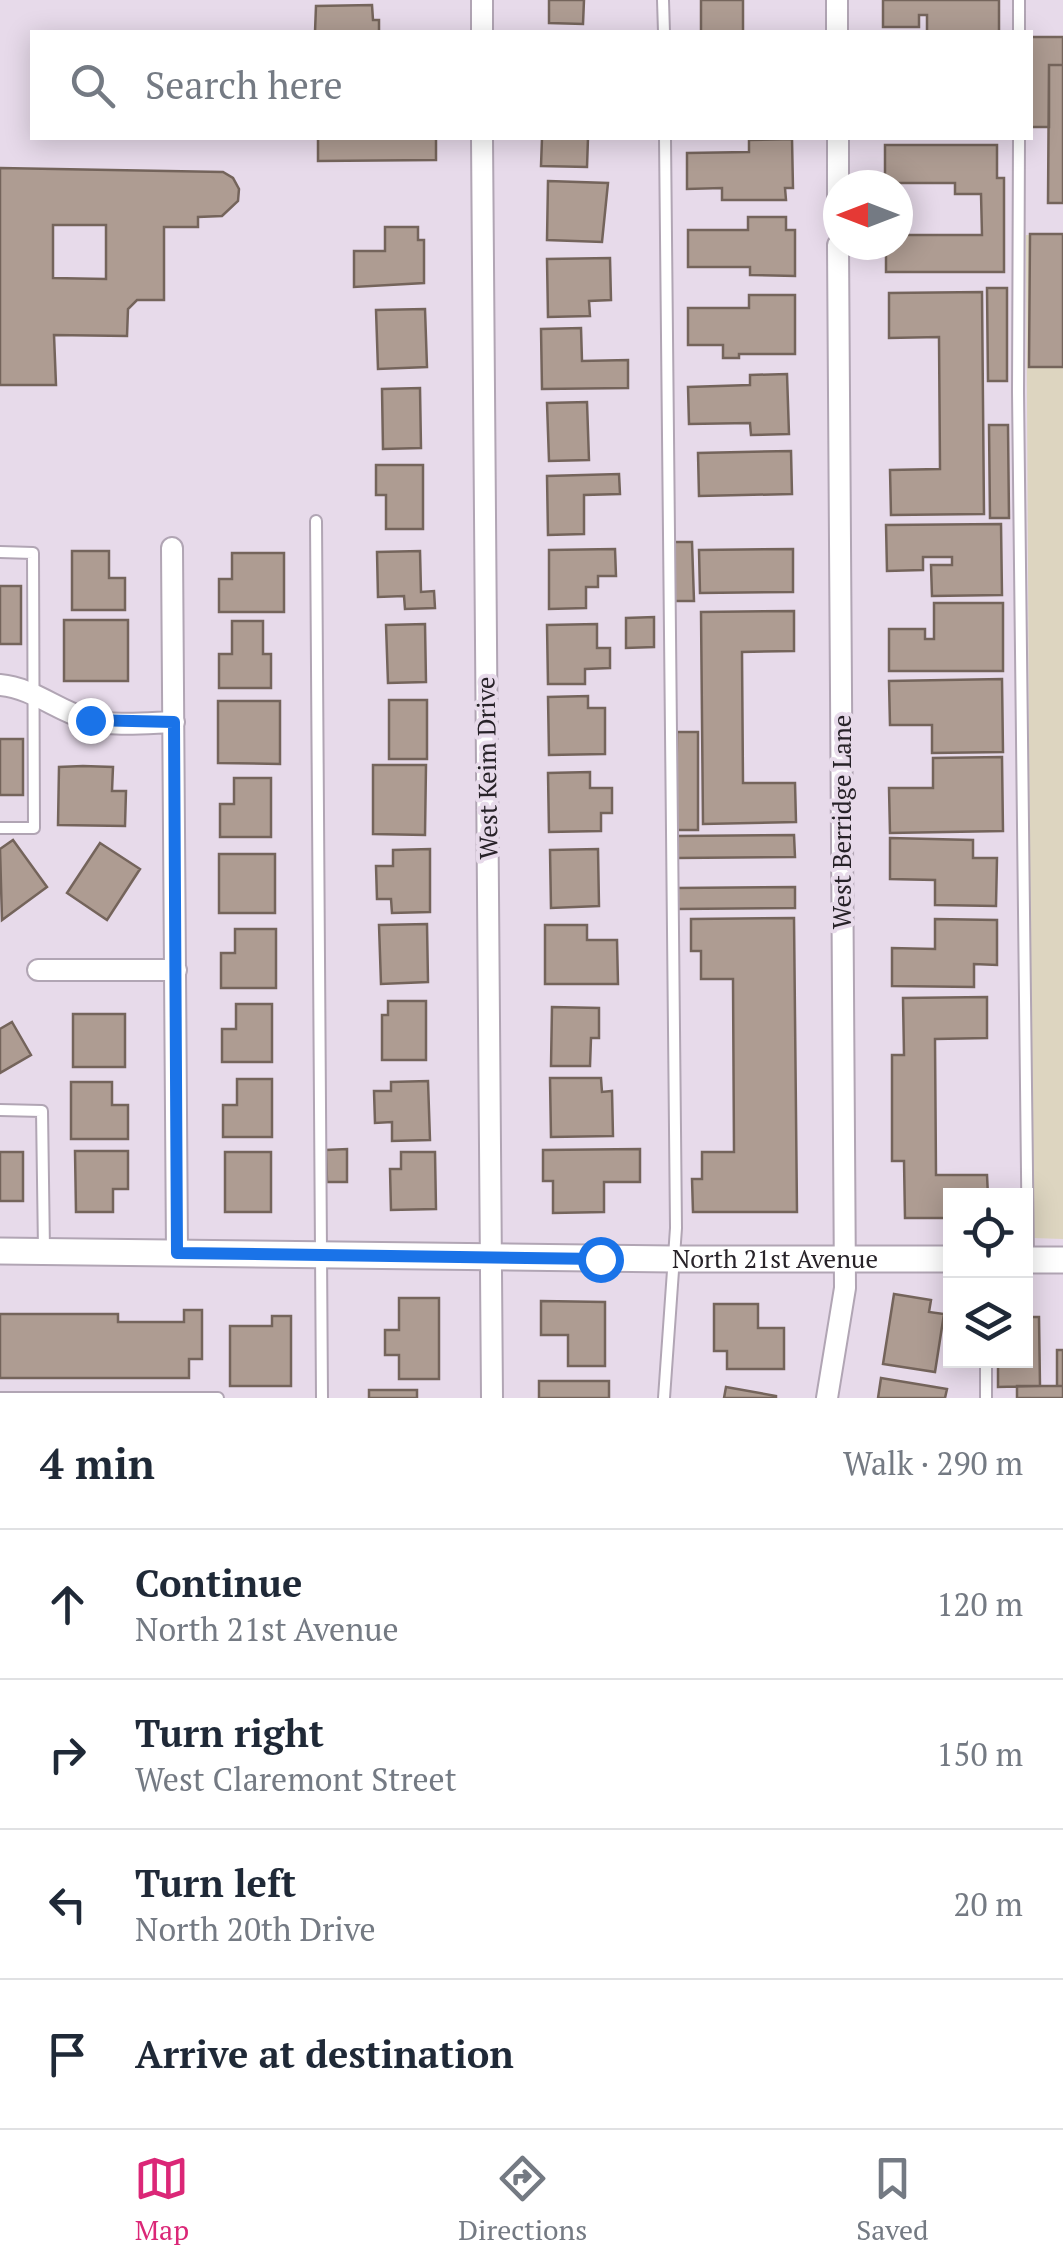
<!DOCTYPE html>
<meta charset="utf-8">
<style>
:root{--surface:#fff;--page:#f6f6f7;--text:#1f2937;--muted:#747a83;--line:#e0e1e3;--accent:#db2777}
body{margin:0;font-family:"PT Serif",serif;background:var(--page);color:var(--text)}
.controls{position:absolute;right:30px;bottom:30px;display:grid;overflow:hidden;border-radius:0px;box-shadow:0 5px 25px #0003}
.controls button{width:90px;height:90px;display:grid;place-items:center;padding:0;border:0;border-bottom:2px solid var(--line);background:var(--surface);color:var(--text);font:50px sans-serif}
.compass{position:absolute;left:823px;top:170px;width:90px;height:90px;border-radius:50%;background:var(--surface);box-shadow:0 5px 25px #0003;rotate:270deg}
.stop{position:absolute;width:30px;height:30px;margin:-22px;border:8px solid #1a73e8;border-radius:50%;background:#fff}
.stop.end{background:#1a73e8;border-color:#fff;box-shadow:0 2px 10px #0008}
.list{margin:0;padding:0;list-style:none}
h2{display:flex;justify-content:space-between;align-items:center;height:130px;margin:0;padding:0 40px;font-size:42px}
h2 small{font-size:32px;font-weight:400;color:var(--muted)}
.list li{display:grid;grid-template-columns:65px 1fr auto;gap:30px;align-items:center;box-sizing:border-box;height:150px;padding:0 40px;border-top:2px solid var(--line)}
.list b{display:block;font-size:38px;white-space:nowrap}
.list p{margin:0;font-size:32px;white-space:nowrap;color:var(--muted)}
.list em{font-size:32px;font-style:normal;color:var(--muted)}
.icon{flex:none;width:55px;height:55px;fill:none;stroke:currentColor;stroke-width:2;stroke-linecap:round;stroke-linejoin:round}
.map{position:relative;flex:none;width:1063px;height:1398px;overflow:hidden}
.search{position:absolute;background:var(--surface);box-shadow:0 5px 25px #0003;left:30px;right:30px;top:30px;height:110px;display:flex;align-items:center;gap:25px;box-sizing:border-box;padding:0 35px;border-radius:0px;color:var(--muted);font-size:38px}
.sheet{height:730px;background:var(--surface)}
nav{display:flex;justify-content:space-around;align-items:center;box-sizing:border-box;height:140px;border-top:2px solid var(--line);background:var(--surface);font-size:28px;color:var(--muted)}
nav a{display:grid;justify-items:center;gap:5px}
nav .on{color:var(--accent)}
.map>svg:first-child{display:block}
.medical{fill:#ddd5c0}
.building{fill:#ae9c92;stroke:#74645b;stroke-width:2.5;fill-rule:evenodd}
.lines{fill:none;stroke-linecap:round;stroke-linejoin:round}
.service-casing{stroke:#b1a5b4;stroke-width:14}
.minor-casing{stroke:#b1a5b4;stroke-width:24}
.tertiary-casing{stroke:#b1a5b4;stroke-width:29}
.service{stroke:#fff;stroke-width:10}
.minor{stroke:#fff;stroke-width:20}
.tertiary{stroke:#fff;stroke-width:25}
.route{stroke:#1a73e8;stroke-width:12}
.labels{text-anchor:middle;stroke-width:8;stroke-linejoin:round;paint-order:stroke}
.street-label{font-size:25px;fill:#272228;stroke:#e7daea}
</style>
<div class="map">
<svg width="1063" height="1398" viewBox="0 0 1063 1398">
<rect width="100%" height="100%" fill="#e7daea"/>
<path class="medical" d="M1063 234V1239L1032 1238 1026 235Z"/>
<path class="building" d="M549 0H584L583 24 549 23Z
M701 0H743V32H701Z
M883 0H999V32H927V15H919V27H883Z
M372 5 373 20H379V32H315L316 6Z
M1030 37H1063V65H1049V127H1030Z
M1049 65H1063V203H1048Z
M318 138H436V160L318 161Z
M542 138H588L587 167 541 166Z
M792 139 793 188H785L786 200H722V188L687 189V153L749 152V140Z
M885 145H997V178H1004V272H886V245H898V235H982L981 194H955V183H885Z
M0 168 223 172 233 178 239 189 238 201 222 216 198 217V227H164V300H137L128 309 127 336 54 335 56 385H0ZM53 225H106V279L53 278Z
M548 181 608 183 602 242 547 240Z
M748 217H786V230H795V276L750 275V267H688V230H748Z
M385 227H418V240H424V283L354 287V251H385Z
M1030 234H1063V367H1029Z
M610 258 611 300 589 301 590 316 548 317 547 259Z
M987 288H1007V381H988Z
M982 292 984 514 891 515 890 470 940 469 939 337 889 338V293Z
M749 295H795V354H739V358H723V345H688V308H749Z
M425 309 427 367 378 369 376 310Z
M581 328 582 361 628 360V388L542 389 541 329Z
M787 374 789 434 751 435 750 423 689 424 688 387 750 385V375Z
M420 388 421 448 383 449 382 389Z
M587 402 589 460 549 461 547 403Z
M989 425H1008L1009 518H990Z
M791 451 792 494 699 496 698 453Z
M376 465H423V529H386V495H376Z
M619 474 620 494 584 495V534L548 535 547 476Z
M1001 524 1002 595 932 596 931 565H952V557H923V570L887 571 886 525Z
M673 542H692L694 601H674Z
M615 549 616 576H598V587H586V608L549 609V550Z
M793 549V592L700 593 699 550Z
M72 551H109V578H125V610H72Z
M420 551 421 592 434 591 435 608 405 609 404 596 378 597 377 552Z
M232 553H284V612H219V579H232Z
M0 586H21V644H0Z
M934 603H1003V671H889V629H925V639H934Z
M794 611V651L742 652 743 783H795L796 822 703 824 701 612Z
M654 617V647L626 648V618Z
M64 620H128V681H64Z
M232 621H263V654H271V688H219V654H232Z
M425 624 426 682 388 683 386 625Z
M597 624V648H610V668L585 669V684H548L547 625Z
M1002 679 1003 752 932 753V725H890L889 681Z
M588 696V708H605V754L549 755 548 697Z
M389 700H427V759H389Z
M218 701H280V764L218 763Z
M677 732H698V830H676Z
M0 739H23V795H0Z
M1002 757 1003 831 890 833 889 788H933V758Z
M373 765H426L425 835 373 834Z
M83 766 113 767 112 791H126L125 826 58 825 59 767Z
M590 772V788H612V813H601V831L549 832 548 773Z
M234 778H271V837H220V804H234Z
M794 835 795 857 677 858V836Z
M890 838 973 840V858H997L996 906 935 905V880L890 879Z
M13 840 47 887 2 920 0 849Z
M100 843 140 869 107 920 67 893Z
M430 849V912L392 913 391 899H377L376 866H393V850Z
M598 849 599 906 551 908 550 850Z
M219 854H275V913H219Z
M795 887V908L677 909V888Z
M794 918 797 1212H693L692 1179H702V1152H734L733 979H701V951H691V919Z
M935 919 997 920V965L974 964V987L892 986V948L935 949Z
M427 924 428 982 381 984 379 925Z
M545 925H587V940H617L618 984H545Z
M235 929H276V988H221V953H235Z
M987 997V1038L935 1039 936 1175H987L988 1196H950V1218H905L904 1161H892V1055H904L903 998Z
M388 1001H426V1060H382V1015H388Z
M236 1004H272V1062H222V1029H236Z
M552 1007 599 1008V1038H591L590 1066H551Z
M73 1014H125V1067H73Z
M12 1022 31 1055 0 1073V1029Z
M550 1078H601L602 1092 612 1091 613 1136 551 1137Z
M237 1079H272V1137H223V1105H237Z
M428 1081 430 1140 392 1141V1122L375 1123 374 1091H391V1082Z
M71 1082H112V1105H128V1139H71Z
M347 1149V1182H327L326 1150Z
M640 1149V1182H604V1212L553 1213V1181H543V1150Z
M75 1151H128V1189H113V1212H76Z
M0 1152H23V1201H0Z
M225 1152H271V1212H225Z
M401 1152H435L436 1209 391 1210 390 1169H401Z
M894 1294 931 1300 929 1312 944 1314 935 1372 883 1364Z
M399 1298H439V1379H399V1355H385V1330H399Z
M541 1301 605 1302V1366H568V1335H541Z
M714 1304H758V1328H784V1369H727V1351H714Z
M184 1310H202V1359H189V1378H0V1314H118V1322H184Z
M272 1316H291V1386H230V1326H272Z
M1026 1317H1039L1040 1386 998 1387V1360H1026Z
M1057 1350H1063V1386H1057Z
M881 1378 947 1389 945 1398H878Z
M539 1381H609V1398H539Z
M1017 1386H1063V1398H1017Z
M726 1387 776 1396V1398H724Z
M369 1390H417V1398H369Z"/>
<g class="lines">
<g class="service-casing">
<path id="service" d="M663 0 664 32
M1019 32V0
M1019 138 1018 392 1028 1259
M316 521 322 1398
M0 552 33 553 34 828H0
M0 1110 42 1111 44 1250
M0 1398H218
M664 1398 676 1228 665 138
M986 1398V1360"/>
</g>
<g class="minor-casing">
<path id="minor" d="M482 0V32
M837 0V32
M482 138 492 1398
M838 138V202
M172 548 177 1253
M0 685C33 688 56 710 87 719 114 727 146 723 174 722
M38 970H176
M827 1398 845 1288 838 245"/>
</g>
<g class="tertiary-casing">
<g id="tertiary">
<path id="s1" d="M0 1251 673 1259H950"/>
<path d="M1026 1260H1063"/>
</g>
</g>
<use href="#service" class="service"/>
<use href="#minor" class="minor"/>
<use href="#tertiary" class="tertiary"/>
</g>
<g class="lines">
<path class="route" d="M90 720 174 722 177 1253 600 1259"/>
</g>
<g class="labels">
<g class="street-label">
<text transform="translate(487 768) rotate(-91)" y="9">West Keim Drive</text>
<text transform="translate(842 822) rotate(-90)" y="9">West Berridge Lane</text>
<text dy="9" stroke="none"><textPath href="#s1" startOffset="775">North 21st Avenue</textPath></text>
</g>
</g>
</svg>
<div class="controls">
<button><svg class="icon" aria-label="locate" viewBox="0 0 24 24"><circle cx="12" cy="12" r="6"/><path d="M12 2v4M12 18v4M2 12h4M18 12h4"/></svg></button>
<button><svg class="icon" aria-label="layers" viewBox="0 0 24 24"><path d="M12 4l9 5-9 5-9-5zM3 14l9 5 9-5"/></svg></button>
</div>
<svg class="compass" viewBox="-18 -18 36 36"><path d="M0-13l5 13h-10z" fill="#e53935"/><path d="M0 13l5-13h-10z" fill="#747a83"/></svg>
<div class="stop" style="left:600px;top:1259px"></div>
<div class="stop end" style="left:90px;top:720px"></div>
<div class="search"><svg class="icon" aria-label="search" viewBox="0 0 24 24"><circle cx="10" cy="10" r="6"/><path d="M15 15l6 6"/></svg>Search here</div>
</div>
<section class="sheet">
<h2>4 min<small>Walk · 290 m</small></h2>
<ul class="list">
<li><svg class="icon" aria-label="ahead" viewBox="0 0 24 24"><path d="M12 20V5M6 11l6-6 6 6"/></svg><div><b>Continue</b><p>North 21st Avenue</p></div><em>120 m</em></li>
<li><svg class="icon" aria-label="right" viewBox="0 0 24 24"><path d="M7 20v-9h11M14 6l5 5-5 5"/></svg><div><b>Turn right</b><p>West Claremont Street</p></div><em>150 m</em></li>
<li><svg class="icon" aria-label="left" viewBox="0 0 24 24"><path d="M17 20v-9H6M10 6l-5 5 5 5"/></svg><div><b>Turn left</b><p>North 20th Drive</p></div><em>20 m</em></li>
<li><svg class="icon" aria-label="arrive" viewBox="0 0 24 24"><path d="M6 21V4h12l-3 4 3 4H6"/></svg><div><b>Arrive at destination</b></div></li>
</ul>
</section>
<nav>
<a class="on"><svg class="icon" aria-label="map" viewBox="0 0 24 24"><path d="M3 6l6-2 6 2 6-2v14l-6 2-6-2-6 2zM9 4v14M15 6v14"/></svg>Map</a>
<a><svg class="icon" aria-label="directions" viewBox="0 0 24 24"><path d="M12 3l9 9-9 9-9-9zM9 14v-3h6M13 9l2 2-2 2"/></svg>Directions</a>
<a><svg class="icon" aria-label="saved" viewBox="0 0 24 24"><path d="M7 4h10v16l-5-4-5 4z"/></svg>Saved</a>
</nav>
